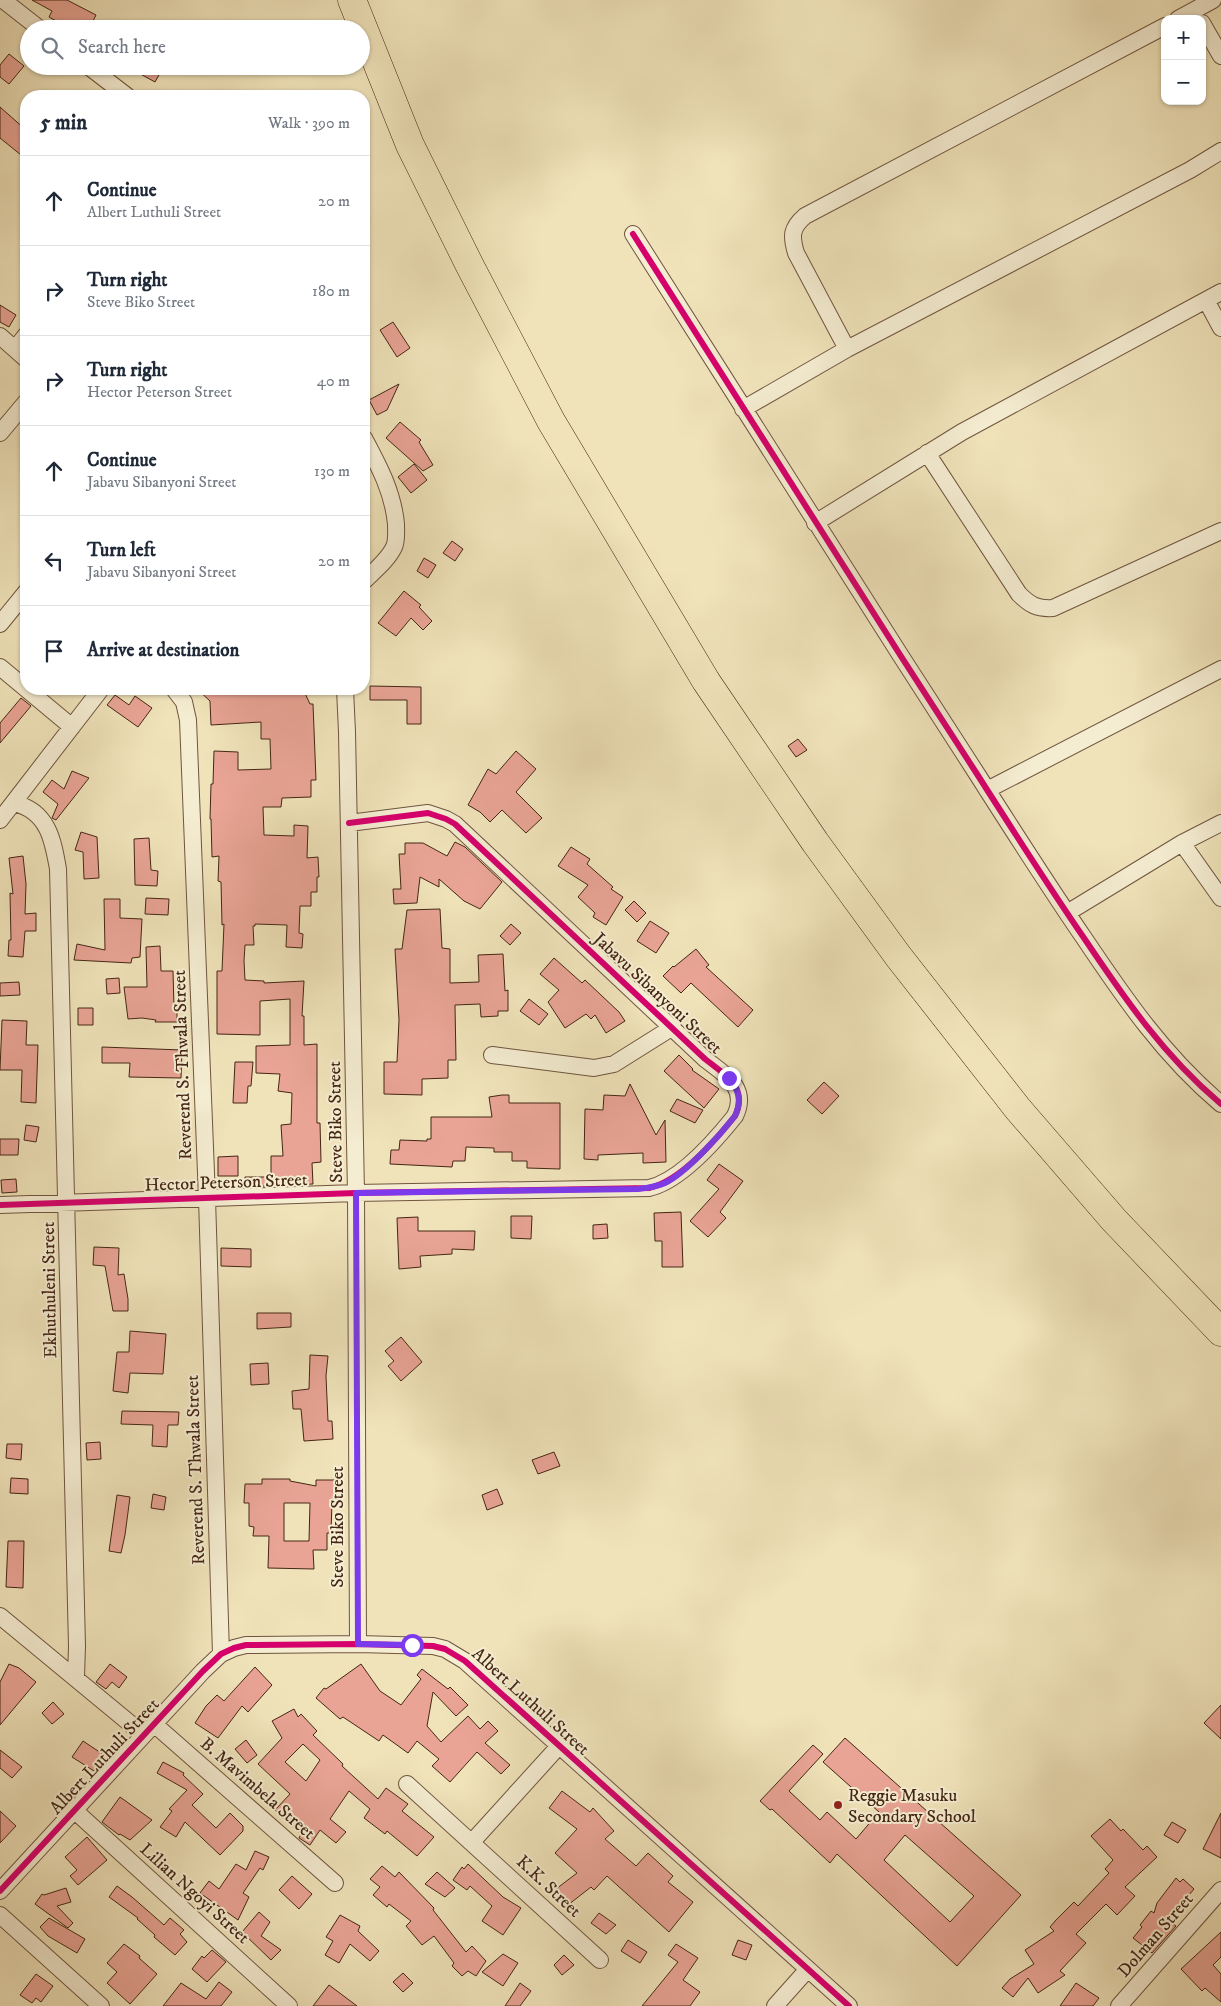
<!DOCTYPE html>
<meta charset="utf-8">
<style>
:root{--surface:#fff;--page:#f2f2f3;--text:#1f2937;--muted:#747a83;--line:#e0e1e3}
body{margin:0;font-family:"IM FELL DW Pica",serif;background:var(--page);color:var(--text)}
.controls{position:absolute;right:15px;top:15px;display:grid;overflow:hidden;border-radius:10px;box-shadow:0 1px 4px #0004}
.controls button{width:45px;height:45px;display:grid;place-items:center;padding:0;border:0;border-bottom:1px solid var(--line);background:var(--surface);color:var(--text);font:25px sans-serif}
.stop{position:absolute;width:15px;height:15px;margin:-11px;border:4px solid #7c3aed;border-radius:50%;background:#fff}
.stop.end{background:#7c3aed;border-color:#fff;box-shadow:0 1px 5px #0008}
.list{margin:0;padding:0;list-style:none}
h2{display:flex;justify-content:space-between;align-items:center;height:65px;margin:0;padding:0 20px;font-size:21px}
h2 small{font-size:16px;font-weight:400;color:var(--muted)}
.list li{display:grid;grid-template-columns:32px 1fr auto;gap:15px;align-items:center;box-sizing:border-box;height:90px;padding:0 20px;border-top:1px solid var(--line)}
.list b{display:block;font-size:19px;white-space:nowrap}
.list p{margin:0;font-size:16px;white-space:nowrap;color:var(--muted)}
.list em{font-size:16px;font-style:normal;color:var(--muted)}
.icon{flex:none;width:28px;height:28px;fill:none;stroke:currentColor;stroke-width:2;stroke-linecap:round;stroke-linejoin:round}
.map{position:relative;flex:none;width:1221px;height:2006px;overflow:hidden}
.search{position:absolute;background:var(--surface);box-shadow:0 1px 4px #0004;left:20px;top:20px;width:350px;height:55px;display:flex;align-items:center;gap:12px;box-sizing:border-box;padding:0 18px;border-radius:28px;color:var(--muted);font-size:19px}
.panel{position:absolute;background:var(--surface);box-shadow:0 1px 4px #0004;left:20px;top:90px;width:350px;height:605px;border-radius:20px}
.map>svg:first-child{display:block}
.building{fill:#e9a495;stroke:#442614;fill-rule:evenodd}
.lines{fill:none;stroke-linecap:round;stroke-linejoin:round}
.street-casing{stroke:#6f553e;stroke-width:18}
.highway-casing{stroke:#442614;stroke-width:29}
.street{stroke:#f5edd2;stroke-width:16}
.highway{stroke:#f0e3ba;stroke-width:28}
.cycleway-casing{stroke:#f5edd2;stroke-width:9}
.cycleway{stroke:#d6006c;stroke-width:6}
.route{stroke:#7c3aed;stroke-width:6}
.poi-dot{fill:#8f2418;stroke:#f5edd2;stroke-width:2}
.labels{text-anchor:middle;stroke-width:4;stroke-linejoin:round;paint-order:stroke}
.street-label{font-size:18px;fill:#442614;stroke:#f5edd2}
.poi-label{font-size:18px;fill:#442614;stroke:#f5edd2;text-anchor:start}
</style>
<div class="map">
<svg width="1221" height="2006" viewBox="0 0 1221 2006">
<rect width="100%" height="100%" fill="#f0e3ba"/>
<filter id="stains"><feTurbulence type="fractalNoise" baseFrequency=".004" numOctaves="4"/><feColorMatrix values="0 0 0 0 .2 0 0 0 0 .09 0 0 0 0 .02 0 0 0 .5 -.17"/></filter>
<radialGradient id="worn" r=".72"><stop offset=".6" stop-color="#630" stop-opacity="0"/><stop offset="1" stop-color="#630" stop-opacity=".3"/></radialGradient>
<path class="building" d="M32 0H67L96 15 89 29H70L49 17 52 11Z
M9 54 24 66 9 84 0 77V65Z
M126 66H164L155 82Z
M0 107 26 130V159L0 138Z
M0 305 16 315 9 327 0 322Z
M393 322 410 348 397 357 380 330Z
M399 384 387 410 377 415 369 400Z
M400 422 421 440 419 442 433 465 423 471 386 438Z
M414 464 427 480 411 493 398 477Z
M452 541 463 549 455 561 443 553Z
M424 558 436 565 428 578 417 571Z
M404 591 421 605 419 607 432 621 423 630 411 618 396 636 378 623Z
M370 686 421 687V724H407V700H370Z
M197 689H303L310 704H313L316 780H311V797L282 798 281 807H263L264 835 294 836V825L308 826 307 858 318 857 319 877H317V892H311V906H300L299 933 303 934 302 948 286 947 287 925 255 924V926H253L254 945H245L244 961 245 980 264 981V983L304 981 302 1016H304V1045L317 1044V1123H320L321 1162 312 1163 313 1184 245 1187V1177H271V1156H283L281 1125 291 1124 292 1093 278 1091 280 1074 256 1073V1046L290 1045V999L260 1001V1035L217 1034V971H222L224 924 222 925 221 882 218 881 219 856 212 857 211 819H210L211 784H213L214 751 238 752V770L271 769 270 739H261V722L211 725 210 701Z
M115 695 129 705 135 696 152 708 138 727 107 705Z
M21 698 31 706 0 743V723Z
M798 739 807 750 796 757 788 746Z
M516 751 536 769 516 792 542 818 526 833 502 810 490 822 480 812 468 805 488 769 496 774Z
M72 771 89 778 56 820 52 818 58 804 43 792 52 780 64 789Z
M81 832 97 837 99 878 84 879 83 852 75 850Z
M149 838 151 870 158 871 157 886 135 885 134 839Z
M455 842 465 847 502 882 480 909 464 901 439 879V887L420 877 417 903 394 904 393 889H401L399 854H405V843H423L447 856Z
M571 847 590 859 587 864 613 887 611 889 623 897 606 925 593 917 595 913 578 897 588 885 558 866Z
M23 856 26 884 25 914 36 913V931H25L23 957 8 956 9 940H11L10 893 13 894 9 858Z
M146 898 169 899 168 915 145 914Z
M104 899H120V918L142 919 140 957 132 958 131 963 74 960 77 944 105 950Z
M634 901 646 913 637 922 625 910Z
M440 909 442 948 450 949V983L479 982 478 955 503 954 505 991 508 990V1011H498V1016L481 1017 480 1004 455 1005 456 1060H448V1078L422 1079V1095L384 1094V1062H397L399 1020 395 949H402L407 910Z
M650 921 669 933 656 953 637 941Z
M511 924 521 933 510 945 500 936Z
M160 946 161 971H173L174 1009H177V1022H155L156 1020 142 1018 128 1019 124 987H147L146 947Z
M696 949 709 965 706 967 753 1010 738 1027 691 983 681 993 663 976 673 966 674 967Z
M554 958 582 983 585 980 619 1012 625 1021 606 1033 595 1015 591 1019 586 1014 565 1028 548 1002 559 990 540 974Z
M119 978 120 993 107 994 106 979Z
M19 982 20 995 0 996V983Z
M529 999 548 1014 539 1025 520 1011Z
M78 1008H93V1025H78Z
M2 1020 27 1021 26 1045H38L36 1103 21 1102 22 1070H0Z
M102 1047 182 1050 181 1078 129 1077 130 1063H102Z
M679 1055 693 1069 692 1070 719 1089 704 1108 664 1071Z
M235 1062H253L251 1086H248L247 1103H233Z
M824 1082 839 1096 822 1114 807 1100Z
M630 1084 656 1135 665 1120 666 1162 643 1163V1153L598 1155V1160L584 1159 585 1109 603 1110 604 1095 625 1096Z
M502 1095H509V1103H560V1169L527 1168V1161H512V1152H494V1148L466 1147 465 1161H453L452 1167 390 1164 391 1150H399L400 1140 427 1141V1139H431V1117H492L489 1097Z
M677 1099 703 1110 695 1123 670 1111Z
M26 1125 39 1127 36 1142 24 1140Z
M0 1139H19L18 1155H0Z
M238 1156V1176H218V1157Z
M719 1164 743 1181 720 1212 726 1218 708 1237 690 1221 719 1189 707 1180Z
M16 1179 17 1192 2 1193 1 1180Z
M681 1212 683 1267H662V1241H655L654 1213Z
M511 1216H532L531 1239 511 1238Z
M418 1217V1231H475L474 1250 452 1249V1254L420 1256 421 1267 399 1269 397 1218Z
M607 1224 608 1238 593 1239V1225Z
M94 1247 119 1248 118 1275 124 1274 128 1299V1311H113L105 1266 93 1265Z
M221 1248 251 1249V1267L221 1266Z
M257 1313H291V1327L257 1329Z
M130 1331 166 1334 163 1374 130 1373 128 1393 113 1391 117 1352H129Z
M401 1337 422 1362 401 1381 388 1366 394 1361 385 1351Z
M310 1355 328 1356 326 1376 328 1421H332L333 1439 304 1441 301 1409H293L292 1391 309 1389Z
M268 1363 269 1384 251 1385 250 1364Z
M122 1411 179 1412 178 1425H168L167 1447 152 1446 153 1425 121 1424Z
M100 1442 101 1459 87 1460 86 1443Z
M7 1444H22L21 1460 6 1458Z
M554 1452 560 1466 538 1474 532 1460Z
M11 1478 28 1479V1494L10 1493Z
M262 1479H290V1481L316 1486V1480H336L335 1501H332L331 1533H327V1550H313L314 1569 268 1568 269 1536H253L254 1527 249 1526V1503H244L245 1484H262ZM284 1503H310L309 1541H284Z
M497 1489 503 1504 487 1510 482 1495Z
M153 1494 166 1497 164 1510 151 1508Z
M117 1495 130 1497 125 1535 121 1553 109 1551Z
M8 1541H24L23 1588 6 1587Z
M9 1664 19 1668 36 1682 0 1725V1682Z
M110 1664 127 1677 119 1688 112 1682 106 1689 96 1682Z
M361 1664 380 1691 401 1705 421 1679 417 1675 422 1669 448 1689 450 1687 468 1705 456 1716 433 1692 427 1726 441 1742 468 1716 480 1729 488 1721 498 1731 485 1743 510 1765 501 1774 477 1752 450 1782 432 1766 439 1759 417 1741 408 1753 383 1735 379 1741 343 1717 340 1719 316 1698 324 1688 326 1689Z
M255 1667 272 1685 248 1712 242 1706 218 1738 195 1723 206 1706 217 1695 224 1701Z
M53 1702 64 1714 52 1724 42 1713Z
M1221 1705V1739L1204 1723Z
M294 1709 298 1717 301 1714 317 1731 313 1735 343 1764 342 1766 378 1799 386 1788 408 1804 402 1811 434 1837 417 1856 387 1831 385 1834 364 1818 370 1809 349 1791 330 1819 346 1832 336 1843 320 1830 310 1845 299 1838 301 1834 275 1810 290 1794 258 1764 282 1738 272 1721ZM303 1744 320 1760 306 1781 285 1762Z
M845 1738 1021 1895 957 1966 837 1854 830 1863 772 1809 770 1810 760 1801 813 1745 823 1754 789 1791 820 1820 827 1812 856 1839 879 1812 823 1762ZM905 1835 974 1896 950 1922 884 1860Z
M246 1740 257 1755 247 1763 235 1749Z
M83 1741 104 1755 94 1771 72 1757Z
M0 1750 22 1767 12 1778 0 1768Z
M163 1762 184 1773 183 1775 203 1794 192 1805 216 1828 230 1813 243 1826V1831L220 1855 185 1822 176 1837 160 1827 172 1811 169 1809 187 1790 157 1773Z
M562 1791 590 1812 593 1808 614 1831 605 1839 636 1866 648 1853 673 1876 668 1882 693 1902 669 1932 607 1876 594 1890 591 1887 568 1905 556 1889 577 1873 555 1853 577 1829 549 1808Z
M120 1797 152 1820 130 1840 120 1834 119 1835 102 1822Z
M0 1811 16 1826 0 1843Z
M1221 1813V1858L1203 1849Z
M1110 1819 1121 1831 1123 1829 1143 1850 1147 1846 1157 1857 1125 1887 1135 1896 1117 1915 1106 1904 1076 1934 1086 1943 1060 1971 1065 1975 1038 1993 1028 1978 1013 1997 1002 1988 1010 1979 1034 1964 1025 1950 1054 1931 1050 1927 1056 1920 1074 1902 1078 1906 1109 1873 1105 1869 1113 1860 1091 1836Z
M1172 1822 1186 1830 1178 1843 1164 1835Z
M87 1837 107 1860 78 1885 70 1876 77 1870 65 1857Z
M255 1851 269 1857 263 1870 260 1868 243 1893 249 1897 238 1920 200 1893 209 1881 219 1889 236 1864 246 1870Z
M468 1864 503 1897 521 1908 503 1935 482 1921 492 1906 470 1886 467 1890 453 1880 462 1867 464 1869Z
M382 1866 395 1877 399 1872 434 1908 433 1910 466 1952 472 1946 486 1961 476 1976 468 1971 462 1976 452 1966 454 1963 434 1936 422 1945 406 1926 411 1921 389 1904 387 1907 373 1895 380 1887 370 1879Z
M437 1872 455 1888 445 1897 425 1884Z
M292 1876 312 1894 299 1909 279 1890Z
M1176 1878 1180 1882 1183 1879 1194 1889 1168 1920 1176 1926 1152 1953 1133 1938 1142 1927 1140 1925 1151 1911 1154 1913 1157 1903Z
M117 1886 132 1897 164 1925 170 1918 184 1930 180 1934 187 1942 175 1955 154 1937 155 1935 137 1919 138 1918 109 1897Z
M66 1888 71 1902 57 1906 73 1923 68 1928 35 1904 42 1894 44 1895Z
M259 1912 270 1922 261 1936 281 1950 271 1960 242 1932Z
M599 1913 616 1925 606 1934 591 1923Z
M340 1915 360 1926 358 1931 379 1951 370 1961 350 1944 339 1963 325 1955 333 1941 326 1937Z
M49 1918 85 1939 77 1953 48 1936 40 1927Z
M1221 1932V1957L1213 1965 1221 1974V2002L1205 1988 1202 1991 1181 1969Z
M628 1940 647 1952 640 1963 621 1951Z
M738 1940 752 1945 746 1960 732 1955Z
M124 1944 140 1956 139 1958 157 1974 130 2004 107 1983 117 1972 107 1963Z
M676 1944 698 1958 683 1980 700 1992 690 2006H642L678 1962 668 1955Z
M212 1950 226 1962 207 1982 192 1969 202 1956 204 1958Z
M503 1954 518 1963 503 1986 482 1972Z
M564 1955 574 1965 562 1975 554 1965Z
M403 1973 413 1983 403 1992 393 1982Z
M36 1974 53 1986 41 2002 36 1998 32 2003 20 1995Z
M219 1982 232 1992 221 2006H163L181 1983 206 1999Z
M520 1983 531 1991 520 2006H505Z
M1076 1983 1099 1998 1093 2006H1060Z
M329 1985 357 2006H313Z"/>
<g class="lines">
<g class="street-casing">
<path id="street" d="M3 0 40 29
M1178 19 1213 0
M1202 23 1221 56
M88 66 127 96
M633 234C747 415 861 595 977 774 1012 829 1047 884 1084 938 1125 999 1164 1056 1221 1104
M1206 300 1221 328
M0 336 26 359
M15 349 26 335
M847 349 1190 170 1221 151
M743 409 847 349 796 253C791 236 791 228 805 216L1165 26
M0 433 26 402
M364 438C379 466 393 492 396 524 396 531 397 541 394 547 388 560 374 571 364 581
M927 453 1019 594C1030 605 1037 609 1053 608L1221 531
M815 523 962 432 1221 292
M0 624 26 592
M0 667 72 727
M174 689 184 702 188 720 207 1198 221 1654
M345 689 347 732 356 1193 358 1644
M987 790 1221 669
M14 803C48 811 53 840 58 869L77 1646 76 1677
M0 820 101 689
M1182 843 1221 898
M1067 913 1182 843 1221 823
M492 1055 594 1068 614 1064 673 1027
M0 1205 356 1193 649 1188C680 1181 715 1141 735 1116 749 1087 724 1074 705 1059L455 824 446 819 428 813 349 823
M0 1616 144 1735
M154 1724 335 1883
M407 1784 600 1960
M74 1810 289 2006
M472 1842 559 1746
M0 1891 203 1671 221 1654 234 1648 246 1645 358 1644 433 1646 445 1649 465 1661 849 2006
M0 1915 101 2006
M775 2006 808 1969
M1119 2006 1221 1890"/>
</g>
<g class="highway-casing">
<path id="highway" d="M352 0 410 145 470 266 551 421 706 681 815 842 898 956 1018 1109 1114 1220 1221 1332"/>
</g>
<use href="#street" class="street"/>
<use href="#highway" class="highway"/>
<g class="cycleway-casing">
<path id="cycleway" d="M633 234C747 415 861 595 977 774 1012 829 1047 884 1084 938 1125 999 1164 1056 1221 1104
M0 1205 356 1193 649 1188C680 1181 715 1141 735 1116 749 1087 724 1074 705 1059L455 824 446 819 428 813 349 823
M0 1891 203 1671 221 1654 234 1648 246 1645 358 1644 433 1646 445 1649 465 1661 849 2006"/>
</g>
<use href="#cycleway" class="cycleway"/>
</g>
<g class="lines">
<path class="route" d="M412 1645 358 1644 356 1193 638 1189C647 1188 656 1187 665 1183 686 1173 720 1135 735 1116 742 1101 739 1090 729 1078"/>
</g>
<circle class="poi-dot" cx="838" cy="1805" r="5"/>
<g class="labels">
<g class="street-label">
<text transform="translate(658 993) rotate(43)" y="6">Jabavu Sibanyoni Street</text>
<text transform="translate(182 1065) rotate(-92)" y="6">Reverend S. Thwala Street</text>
<text transform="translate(335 1122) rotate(-91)" y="6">Steve Biko Street</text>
<text transform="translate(226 1182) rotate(-2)" y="6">Hector Peterson Street</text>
<text transform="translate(49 1290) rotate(-91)" y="6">Ekhuthuleni Street</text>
<text transform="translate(195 1470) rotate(-92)" y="6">Reverend S. Thwala Street</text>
<text transform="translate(337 1527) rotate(-90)" y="6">Steve Biko Street</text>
<text transform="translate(531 1701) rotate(42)" y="6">Albert Luthuli Street</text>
<text transform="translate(104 1756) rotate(-47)" y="6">Albert Luthuli Street</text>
<text transform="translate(258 1788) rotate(41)" y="6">B. Mavimbela Street</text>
<text transform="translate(549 1886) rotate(43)" y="6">K.K. Street</text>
<text transform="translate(195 1893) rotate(42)" y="6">Lilian Ngoyi Street</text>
<text transform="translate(1155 1935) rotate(-49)" y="6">Dolman Street</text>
</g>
<g class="poi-label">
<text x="848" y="1801">Reggie Masuku<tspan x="848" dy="21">Secondary School</tspan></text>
</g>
</g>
<rect width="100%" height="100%" filter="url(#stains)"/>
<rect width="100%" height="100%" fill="url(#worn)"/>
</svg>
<div class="controls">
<button>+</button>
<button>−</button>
</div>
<div class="stop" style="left:412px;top:1645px"></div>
<div class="stop end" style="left:729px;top:1078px"></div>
<div class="search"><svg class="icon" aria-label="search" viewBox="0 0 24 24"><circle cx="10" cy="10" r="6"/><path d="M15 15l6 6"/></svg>Search here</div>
<section class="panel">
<h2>5 min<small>Walk · 390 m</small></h2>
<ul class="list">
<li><svg class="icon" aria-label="ahead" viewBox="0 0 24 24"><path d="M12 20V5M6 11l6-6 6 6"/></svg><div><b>Continue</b><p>Albert Luthuli Street</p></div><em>20 m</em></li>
<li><svg class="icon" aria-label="right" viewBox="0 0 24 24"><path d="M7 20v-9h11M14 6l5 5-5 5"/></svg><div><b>Turn right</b><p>Steve Biko Street</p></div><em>180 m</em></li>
<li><svg class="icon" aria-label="right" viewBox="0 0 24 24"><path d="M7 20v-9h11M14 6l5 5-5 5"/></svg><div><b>Turn right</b><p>Hector Peterson Street</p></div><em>40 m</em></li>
<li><svg class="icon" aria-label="ahead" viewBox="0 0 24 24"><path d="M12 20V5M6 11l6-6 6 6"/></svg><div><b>Continue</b><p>Jabavu Sibanyoni Street</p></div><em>130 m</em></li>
<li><svg class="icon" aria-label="left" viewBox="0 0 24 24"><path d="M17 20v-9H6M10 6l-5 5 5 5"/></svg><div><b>Turn left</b><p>Jabavu Sibanyoni Street</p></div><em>20 m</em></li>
<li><svg class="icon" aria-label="arrive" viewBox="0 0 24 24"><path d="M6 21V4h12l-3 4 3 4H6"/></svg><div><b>Arrive at destination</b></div></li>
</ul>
</section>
</div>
